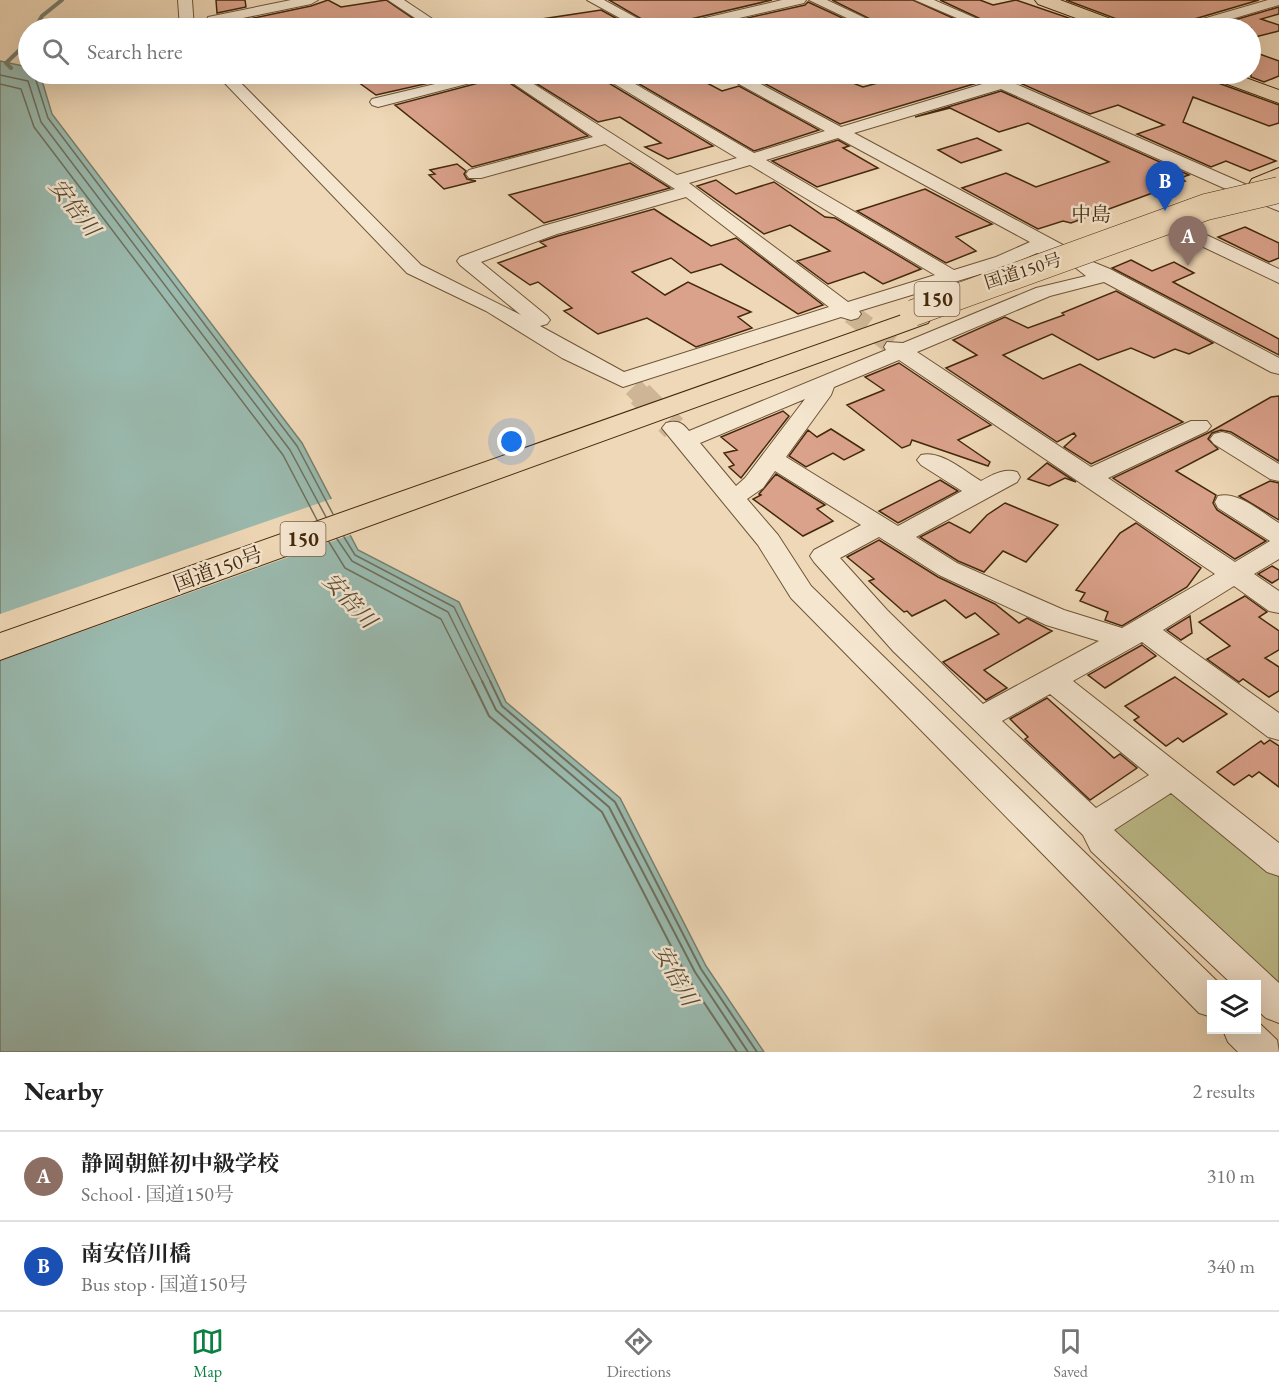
<!DOCTYPE html>
<meta charset="utf-8">
<style>
:root{--surface:#fff;--page:#f6f6f6;--text:#222;--muted:#767676;--line:#e0e0e0;--accent:#0b8043}
body{margin:0;font-family:"EB Garamond","Noto Serif JP",serif;background:var(--page);color:var(--text)}
.controls{position:absolute;right:18px;bottom:18px;display:grid;overflow:hidden;border-radius:0px;box-shadow:0 6px 24px #0002}
.controls button{width:54px;height:54px;display:grid;place-items:center;padding:0;border:0;border-bottom:2px solid var(--line);background:var(--surface);color:var(--text);font:30px sans-serif}
.you{position:absolute;left:512px;top:442px;width:21px;height:21px;margin:-15px;border:4px solid #fff;border-radius:50%;background:#1a73e8;box-shadow:0 0 0 9px #1a73e833}
.badge{display:grid;place-items:center;width:39px;height:39px;border-radius:50%;background:var(--accent);color:#fff;font-size:20px;font-weight:700}
.pin{position:absolute;translate:-50% -50px;filter:drop-shadow(0 2px 3px #0008)}
.pin::after{content:'';position:absolute;top:32px;width:21px;height:18px;background:inherit;clip-path:polygon(0 0,100% 0,50% 100%)}
.list{margin:0;padding:0;list-style:none}
h2{display:flex;justify-content:space-between;align-items:center;height:78px;margin:0;padding:0 24px;font-size:26px}
h2 small{font-size:20px;font-weight:400;color:var(--muted)}
.list li{display:grid;grid-template-columns:39px 1fr auto;gap:18px;align-items:center;box-sizing:border-box;height:90px;padding:0 24px;border-top:2px solid var(--line)}
.list b{display:block;font-size:22px;white-space:nowrap}
.list p{margin:0;font-size:20px;white-space:nowrap;color:var(--muted)}
.list em{font-size:20px;font-style:normal;color:var(--muted)}
.icon{flex:none;width:33px;height:33px;fill:none;stroke:currentColor;stroke-width:2;stroke-linecap:round;stroke-linejoin:round}
.map{position:relative;flex:none;width:1279px;height:1052px;overflow:hidden}
.search{position:absolute;background:var(--surface);box-shadow:0 6px 24px #0002;left:18px;right:18px;top:18px;height:66px;display:flex;align-items:center;gap:15px;box-sizing:border-box;padding:0 21px;border-radius:33px;color:var(--muted);font-size:22px}
.sheet{height:258px;background:var(--surface)}
nav{display:flex;justify-content:space-around;align-items:center;box-sizing:border-box;height:84px;border-top:2px solid var(--line);background:var(--surface);font-size:16px;color:var(--muted)}
nav a{display:grid;justify-items:center;gap:3px}
nav .on{color:var(--accent)}
.map>svg:first-child{display:block}
.green{fill:#bebd8b;stroke:#80724b;stroke-width:1.5}
.water{fill:#9abaaf;stroke:#77806d;stroke-width:1.5}
.pier{fill:#efd8b7}
.lines{fill:none;stroke-linecap:round;stroke-linejoin:round}
.shore-far1{stroke:#6e715d;stroke-width:1.5}
.shore{stroke:#6e715d;stroke-width:2}
.stream{stroke:#77806d;stroke-width:4}
.building{fill:#dba28b;stroke:#43280b;stroke-width:1.5}
.minor-tunnel-far1{stroke:#cdb595;stroke-width:20;stroke-dasharray:20 10;stroke-linecap:butt}
.minor-tunnel{stroke:#cdb595;stroke-width:26;stroke-dasharray:26 13;stroke-linecap:butt}
.minor-casing{stroke:#6e5436;stroke-width:2}
.major-casing{stroke:#43280b;stroke-width:2}
.highway-casing{stroke:#43280b;stroke-width:2}
.minor{fill:#f5e6d0;fill-rule:evenodd}
.major{fill:#efd8b7;fill-rule:evenodd}
.highway{fill:#efd8b7;fill-rule:evenodd}
.highway-bridge-casing{stroke:#43280b;stroke-width:27;stroke-linecap:butt}
.highway-bridge{stroke:#efd8b7;stroke-width:26}
.labels{text-anchor:middle;stroke-width:5;stroke-linejoin:round;paint-order:stroke}
.far-street-label{font-size:18px;fill:#43280b;stroke:#f5e6d0}
.far-quarter-label{font-size:20px;fill:#43280b;stroke:#f5e6d0}
.shield{fill:#f5e6d0;stroke:#786146;stroke-width:1.5}
.shield-label{font-size:20px;font-weight:bold;fill:#43280b}
.street-label{font-size:21px;fill:#43280b;stroke:#f5e6d0}
.water-label{font-size:22px;font-style:italic;fill:#594c34;stroke:#f5e6d0}
</style>
<div class="map">
<svg width="1279" height="1052" viewBox="0 0 1279 1052">
<rect width="100%" height="100%" fill="#efd8b7"/>
<filter id="stains"><feTurbulence type="fractalNoise" baseFrequency=".00333" numOctaves="4"/><feColorMatrix values="0 0 0 0 .2 0 0 0 0 .09 0 0 0 0 .02 0 0 0 .5 -.17"/></filter>
<radialGradient id="worn" r=".72"><stop offset=".6" stop-color="#630" stop-opacity="0"/><stop offset="1" stop-color="#630" stop-opacity=".3"/></radialGradient>
<path class="green" d="M1164 789 1179 791 1279 872V995L1107 827Z"/>
<path class="water" d="M0 61 28 67V74H40L52 114 302 443 358 550 459 602 506 702 620 798 706 966 764 1052H0Z"/>
<path class="pier" d="M334 498 353 534 0 661V614Z"/>
<g class="lines">
<path class="shore-far1" d="M34 74 48 118 297 446 333 514
M0 75 28 81 41 122 290 450 326 517
M0 84 21 89 34 127 283 455 317 520
M344 537 355 555 454 607 491 683
M337 539 352 561 448 612 483 683
M329 542 345 568 441 619 473 683"/>
<path class="shore" d="M472 681 489 716 602 812 687 977 737 1052
M482 681 496 710 609 807 695 972 748 1052
M490 681 502 706 615 802 701 969 757 1052"/>
<path class="stream" d="M35 28 42 16 62 0
M11 68 6 63 28 42"/>
</g>
<path class="building" d="M216 0H245L246 7 217 13Z
M328 0 341 7 386 0 427 28H352V25L335 28H227L221 25 311 6Z
M609 0H772L674 23 671 28H657Z
M832 0H913L975 28H888Z
M940 0H980L993 5 1016 0 1098 28H1000Z
M1066 0H1259L1181 23 1178 28H1129L1125 22Z
M808 2 864 28H704L805 5Z
M1279 7V14L1261 19 1279 25V31L1251 38V28H1207Z
M601 10 634 28H542V19Z
M1251 51 1279 61V76L1264 82 1251 77Z
M347 74H469L376 95Z
M521 74H533L534 79 559 74H599L602 79 713 146 668 159 645 147 661 143 620 117 598 122Z
M622 74H690L722 91 739 86 819 130 754 151Z
M789 74H830L863 87 911 74H1019L991 76 987 80 840 124 760 81Z
M1043 74H1205L1210 80 1279 105V123L1269 126 1193 97 1183 122 1276 161 1250 171 1226 161 1211 167 1137 134 1164 125 1118 105 1090 114 1022 84 1040 79Z
M501 77 588 136 472 167 395 105Z
M1001 91 1189 175 1180 178 1185 181 1071 223 1063 221 1038 229 962 188 1006 173 1036 187 1109 162 1028 123 999 132 950 108 915 117Z
M977 138 1001 150 961 163 938 150Z
M838 140 849 146 843 148 878 168 817 187 772 161Z
M630 163 670 188 544 223 509 195Z
M457 164 466 171 464 174 467 179 476 181 444 189 429 175 435 174 430 170Z
M716 180 736 194 774 182 825 217 835 218 921 269 883 284 864 272 828 284 797 261 830 251 790 225 764 234 697 186Z
M925 189 992 224 956 237 976 251 946 263 857 211Z
M654 209 711 246 736 238 823 305 798 314 721 264 691 273 671 258 632 272 665 295 688 282 751 312 738 317 752 328 696 347 647 318 598 334 564 311 572 308 538 282 530 285 498 263 546 246 540 242 558 236Z
M1245 227 1279 243V258L1269 262 1218 237Z
M1131 260 1152 271 1174 262 1194 273 1173 282 1279 339V355L1112 268Z
M1116 291 1213 343 1189 354 1175 349 1154 358 1131 348 1098 360 1052 334 1003 355 1043 379 1080 364 1183 422 1091 464 1064 447 1076 436 1074 433 1057 442 946 368 977 355 953 340 1005 317 1028 328 1064 315 1062 313Z
M899 363 991 425 958 440 990 462 988 466 912 440 910 445 902 448 847 405 884 390 865 377Z
M1279 396V461L1231 432 1221 430 1212 433 1208 439 1218 449 1176 471 1216 495 1213 503 1217 510 1266 541 1235 559 1113 478 1208 433 1271 397Z
M783 411 789 416 741 478 729 467 734 465 724 453 737 450 721 437Z
M831 429 864 450 844 460 833 453 806 467 789 456 808 430 817 437Z
M1047 463 1076 482 1065 478 1049 486 1028 479Z
M776 474 825 505 817 509 833 521 803 536 753 499 761 495 759 494Z
M940 480 958 491 898 523 879 511Z
M1270 481 1279 483V520L1239 496Z
M1005 503 1058 525 1026 562 1003 551 984 572 958 561 920 537 949 522 970 533 987 515Z
M1136 523 1201 568 1187 587 1122 626 1105 620 1108 612 1080 601 1085 593 1076 590 1120 533Z
M879 540 938 577 995 604 1019 623 1027 618 1052 631 984 670 1007 688 986 700 943 662 999 634 975 613 966 618 945 600 912 616 907 611 904 612 869 581 874 579 847 557Z
M1272 566 1279 570V579L1272 583 1258 574Z
M1245 596 1267 612 1259 617 1279 631V650L1265 658 1279 667V691L1269 697 1243 679 1239 682 1207 659 1230 646 1199 622Z
M1190 616 1192 633 1181 640 1167 630Z
M1142 645 1156 656 1105 688 1088 675Z
M1175 677 1227 714 1183 742 1178 738 1166 746 1134 720 1139 717 1125 706Z
M1047 698 1114 758 1120 754 1137 768 1090 800 1025 739 1028 737 1010 719Z
M1270 740 1279 746V787L1259 772 1252 777 1249 775 1234 785 1217 772 1261 741 1264 744Z"/>
<g class="lines">
<path class="minor-tunnel-far1" d="M851 314 895 347
M633 387 642 396"/>
<path class="minor-tunnel" d="M640 394 674 428"/>
<g class="minor-casing">
<path id="minor" d="M178 0H192L194 28H180Z
M291 0H318L311 4 219 23 218 28H204L208 17Z
M388 0H404L446 28H430Z
M587 0H604L655 28H638Z
M782 0H806L804 3 696 28H673L675 25Z
M809 0H827L886 28H868Z
M915 0H934L998 28H980Z
M1268 0H1279V5L1201 28H1180L1182 25Z
M216 74H232L421 265 521 315 460 265 457 261 460 257 543 226 675 189 605 144 481 178H469L466 174 469 170 593 137 501 75 378 107 372 105 370 102 372 99 477 74H518L677 175 737 158 603 77 601 74H618L754 153 825 131 726 77 724 74H742L841 127 989 82 991 78 1041 74 1039 77 1016 84 1247 185 1250 189 1247 193H1235L1001 89 854 133 1076 252 1079 256 1076 259 1088 260 1110 269 1279 358V374L1271 372 1104 282 1050 296 917 352 1091 467 1191 421H1207L1211 426 1207 431 1108 478 1235 562 1270 541 1218 508 1215 502 1218 496C1239 491 1262 513 1279 523V559L1254 574 1279 591V613L1269 611 1234 586 1163 630 1279 713V740L1268 737 1142 642 1073 681 1279 843V876L1267 872 1171 793 1114 830 1279 983V1023L1266 1018 1256 1009V984H1232L1091 851 1083 835 893 651 814 562 810 556 814 550 861 525 775 471 763 488 747 499 778 535 811 586 1220 984H1212V1017L1199 1013 791 598 758 545 662 428 666 423C677 420 682 422 689 431L886 350 884 347 887 342 903 343 1036 288 1086 276 1071 264 1074 261 1037 253 1010 265 859 311 861 314 858 318 851 320 841 317 623 387 562 358 486 311 407 273ZM838 138 1030 242 996 257 954 270 766 160ZM750 165 935 275 848 302 689 183ZM686 197 829 307 624 372 540 326 547 324 550 320 547 316 481 262 557 234ZM899 360 1215 574 1122 628 1064 610 957 563 916 537 1017 482 1020 477 1017 472C1003 468 993 475 981 481 964 471 941 450 921 455L917 460 921 465 962 491 898 526 786 457 831 395 834 387ZM805 399 745 478 736 486 700 443ZM879 537 939 575 1046 625 1099 641 983 704 887 610 840 558ZM1050 694 1149 775 1096 808 1002 721Z
M1260 192 1279 199V211L1254 201 1251 197Z
M1181 223 1279 269V283L1174 233 1172 229Z
M1222 432 1230 434 1279 464V481L1270 479 1214 444 1210 439 1214 434Z
M1256 1020 1277 1040 1279 1052H1238L1228 1042 1223 1030H1256Z"/>
</g>
<g class="major-casing">
<path id="major" d="M1035 0H1060L1124 24 1127 28H1103L1038 4Z
M1208 74H1235L1279 90V103L1211 78Z
M1279 168V184L1260 191 1252 189 1249 184 1252 179Z"/>
</g>
<g class="highway-casing">
<path id="highway" d="M919 309 928 311 932 317 928 323 0 660V633Z"/>
</g>
<use href="#minor" class="minor"/>
<use href="#major" class="major"/>
<use href="#highway" class="highway"/>
<g class="highway-bridge-casing">
<path id="highway-bridge" d="M913 313 1206 207 1279 190"/>
</g>
<use href="#highway-bridge" class="highway-bridge"/>
</g>
<g class="labels">
<g class="far-street-label">
<text transform="translate(1023 271) rotate(-18)" y="6">国道150号</text>
</g>
<g class="far-quarter-label">
<text x="1091" y="221">中島</text>
</g>
<g class="shield">
<rect x="914.5" y="282" width="45" height="34" rx="4.5"/>
<rect x="280.5" y="522" width="45" height="34" rx="4.5"/>
</g>
<g class="shield-label">
<text x="937" y="306">150</text>
<text x="303" y="546">150</text>
</g>
<g class="street-label">
<text transform="translate(218 569) rotate(-20)" y="7">国道150号</text>
</g>
<g class="water-label">
<text transform="translate(75 207) rotate(52)" y="8">安倍川</text>
<text transform="translate(350 600) rotate(47)" y="8">安倍川</text>
<text transform="translate(676 975) rotate(61)" y="8">安倍川</text>
</g>
</g>
<rect width="100%" height="100%" filter="url(#stains)"/>
<rect width="100%" height="100%" fill="url(#worn)"/>
</svg>
<div class="controls">
<button><svg class="icon" aria-label="layers" viewBox="0 0 24 24"><path d="M12 4l9 5-9 5-9-5zM3 14l9 5 9-5"/></svg></button>
</div>
<div class="you"></div>
<div class="pin badge" style="left:1188px;top:266px;background:#8d6e63">A</div>
<div class="pin badge" style="left:1165px;top:211px;background:#1a4fb4">B</div>
<div class="search"><svg class="icon" aria-label="search" viewBox="0 0 24 24"><circle cx="10" cy="10" r="6"/><path d="M15 15l6 6"/></svg>Search here</div>
</div>
<section class="sheet">
<h2>Nearby<small>2 results</small></h2>
<ul class="list">
<li><span class="badge" style="background:#8d6e63">A</span><div><b>静岡朝鮮初中級学校</b><p>School · 国道150号</p></div><em>310 m</em></li>
<li><span class="badge" style="background:#1a4fb4">B</span><div><b>南安倍川橋</b><p>Bus stop · 国道150号</p></div><em>340 m</em></li>
</ul>
</section>
<nav>
<a class="on"><svg class="icon" aria-label="map" viewBox="0 0 24 24"><path d="M3 6l6-2 6 2 6-2v14l-6 2-6-2-6 2zM9 4v14M15 6v14"/></svg>Map</a>
<a><svg class="icon" aria-label="directions" viewBox="0 0 24 24"><path d="M12 3l9 9-9 9-9-9zM9 14v-3h6M13 9l2 2-2 2"/></svg>Directions</a>
<a><svg class="icon" aria-label="saved" viewBox="0 0 24 24"><path d="M7 4h10v16l-5-4-5 4z"/></svg>Saved</a>
</nav>
